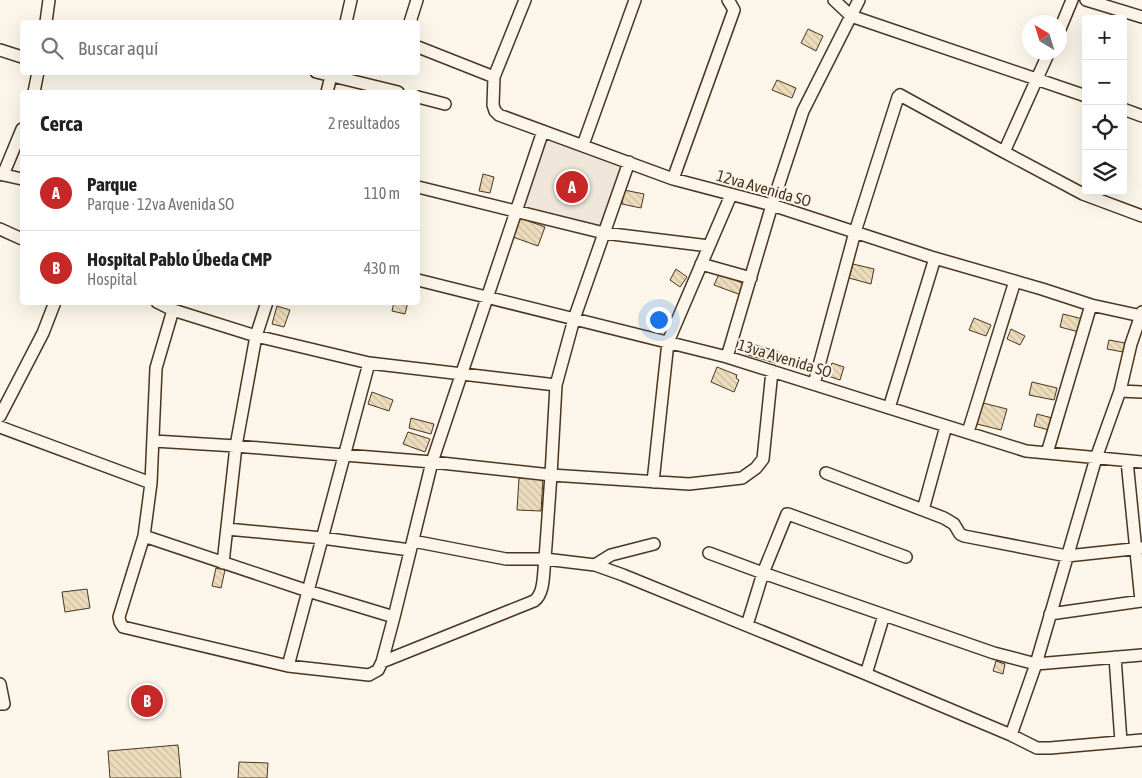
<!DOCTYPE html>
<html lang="es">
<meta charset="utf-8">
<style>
:root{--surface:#fff;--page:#f2f2f2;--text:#202124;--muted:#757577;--line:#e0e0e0;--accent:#c62828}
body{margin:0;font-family:"Asap Condensed",sans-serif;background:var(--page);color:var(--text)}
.controls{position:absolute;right:15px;top:15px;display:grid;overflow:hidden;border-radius:5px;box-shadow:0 5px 20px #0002}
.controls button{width:45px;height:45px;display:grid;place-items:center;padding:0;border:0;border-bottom:1px solid var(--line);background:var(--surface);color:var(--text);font:25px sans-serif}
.compass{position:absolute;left:1022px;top:15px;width:45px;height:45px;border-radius:50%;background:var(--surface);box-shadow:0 5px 20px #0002;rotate:322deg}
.you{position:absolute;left:658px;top:319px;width:18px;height:18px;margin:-12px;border:4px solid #fff;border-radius:50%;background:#1a73e8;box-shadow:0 0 0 8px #1a73e833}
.badge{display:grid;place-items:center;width:32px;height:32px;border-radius:50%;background:var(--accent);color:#fff;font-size:16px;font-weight:700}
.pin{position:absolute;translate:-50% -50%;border:2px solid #fff;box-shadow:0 1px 5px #0006}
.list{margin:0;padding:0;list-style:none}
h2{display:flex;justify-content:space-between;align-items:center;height:65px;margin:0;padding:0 20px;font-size:21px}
h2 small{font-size:16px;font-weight:400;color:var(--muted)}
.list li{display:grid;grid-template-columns:32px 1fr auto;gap:15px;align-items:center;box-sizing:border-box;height:75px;padding:0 20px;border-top:1px solid var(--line)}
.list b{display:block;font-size:19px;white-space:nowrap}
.list p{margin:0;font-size:16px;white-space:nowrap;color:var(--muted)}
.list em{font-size:16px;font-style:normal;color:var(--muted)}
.icon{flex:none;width:28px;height:28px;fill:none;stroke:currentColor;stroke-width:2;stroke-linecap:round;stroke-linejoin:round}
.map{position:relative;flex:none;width:1142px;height:778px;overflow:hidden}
.search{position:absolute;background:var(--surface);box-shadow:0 5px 20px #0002;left:20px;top:20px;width:400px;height:55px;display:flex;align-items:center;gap:12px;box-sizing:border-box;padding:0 18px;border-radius:5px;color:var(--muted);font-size:19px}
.panel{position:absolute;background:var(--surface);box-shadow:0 5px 20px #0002;left:20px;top:90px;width:400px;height:215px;border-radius:5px}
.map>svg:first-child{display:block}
.park{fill:#ede6d9;stroke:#887966}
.building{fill:url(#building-back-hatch);stroke:#4a3520}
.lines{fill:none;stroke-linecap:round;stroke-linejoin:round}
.minor-casing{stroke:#4a3520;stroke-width:14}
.minor{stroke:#fbf6e9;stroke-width:11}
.labels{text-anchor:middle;stroke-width:4;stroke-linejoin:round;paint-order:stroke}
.street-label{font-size:16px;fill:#4a3520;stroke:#fbf6e9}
</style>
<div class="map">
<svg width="1142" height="778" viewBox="0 0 1142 778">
<defs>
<pattern id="building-back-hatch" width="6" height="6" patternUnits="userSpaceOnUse" patternTransform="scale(1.25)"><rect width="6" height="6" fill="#ecdcbc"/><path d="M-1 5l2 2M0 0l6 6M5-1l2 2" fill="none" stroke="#ccbda1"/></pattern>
</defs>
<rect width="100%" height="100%" fill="#fbf6e9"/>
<path class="park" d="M543 131 629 162 604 233 516 211Z"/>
<path class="building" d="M808 29 823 36 816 51 801 43Z
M777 80 796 88 792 98 772 90Z
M483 174 494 177 490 193 479 191Z
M624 190 644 194 641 208 622 204Z
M520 218 545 227 538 246 513 237Z
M853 264 874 269 871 284 849 278Z
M676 269 687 277 680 287 670 280Z
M719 274 745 284 741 295 714 285Z
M394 302H408L405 314 392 311Z
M277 306 290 310 284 327 272 324Z
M1063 314 1083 319 1079 332 1060 327Z
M974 318 991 325 986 336 969 330Z
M1011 329 1025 336 1020 345 1007 339Z
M1109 340 1125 343 1123 352 1107 349Z
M749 343 779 352 775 363 745 354Z
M832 363 844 367 840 380 828 376Z
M717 367 737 375 736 378 739 380 734 392 711 382Z
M1032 382 1057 388 1054 400 1029 395Z
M372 392 393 400 389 411 368 404Z
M983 403 1007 409 1001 430 977 424Z
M1037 414 1052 418 1049 430 1034 426Z
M411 418 434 424 431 434 409 428Z
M408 432 430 439 425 452 403 444Z
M519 478 543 479 541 511 517 510Z
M216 568 225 570 221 588 212 586Z
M87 589 90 608 65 612 62 592Z
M996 661 1005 664 1003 674 993 671Z
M178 745 181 778H110L108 751Z
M239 762 268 763 267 778H238Z"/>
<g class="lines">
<g class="minor-casing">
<path id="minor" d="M525 0 494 77 493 105 495 111 499 115 673 179 772 205 931 257 1042 289 1091 305 1141 316
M834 0 851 16 1086 96
M1086 0 1142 17
M46 22 49 0
M346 22 351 0
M410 22 417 0
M1060 29 1072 0
M418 47 494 77
M0 50 22 57
M1049 52 1004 152 1083 194 1142 216
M316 72 398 92
M34 92 38 72
M327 92 332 72
M418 97 445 104
M1123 109 1142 116
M583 145 635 0
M0 174 22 179
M3 175 22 129
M673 179 734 10 730 3 728 0
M418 187 604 233 709 246
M0 229 22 239
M701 264 751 278
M418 280 727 357 1026 451 1142 462
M157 302 173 310 256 336 369 363 556 385 574 319 629 162
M173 310 156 368 151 483 144 536 119 617 120 622 123 627 288 666 369 675 378 670 382 662 394 617 432 462 543 131
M727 357 772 205 803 111 859 0
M814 384 855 232 898 97 900 95 1004 152
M1120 391 1142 392
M889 408 935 258
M0 416 43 333 55 302
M0 427 151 483
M968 432 1015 281
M154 441 236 446 344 455 432 462 551 475 689 484 742 478 756 468 763 459 772 371
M1047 453 1091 305
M1127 461 1141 601
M826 473 944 518 954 524 960 534 964 536 1067 556 1142 548
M653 482 668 342 731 195
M923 510 946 426
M227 529 322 538 410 550
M144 536 308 591 394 617
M413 541 506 559H545L551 475 556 385
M709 553 763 573 994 653 1036 664 1142 655
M223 563 236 446 256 336 267 302
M595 565 611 555 654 544
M1050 614 1142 601
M747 625 763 573 787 514H788L906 557
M1115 657 1121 742
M382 662 534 601C545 593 543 573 545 559L595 565 623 575 866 674 1011 735 1037 748H1050L1142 740
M288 666 369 363
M866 674 884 615
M0 684 4 704H0
M1011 735 1036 664 1096 458 1120 391 1131 344 1142 312"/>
</g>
<use href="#minor" class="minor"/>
</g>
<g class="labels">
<g class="street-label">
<text transform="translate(764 188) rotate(16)" y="6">12va Avenida SO</text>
<text transform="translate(785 358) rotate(17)" y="6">13va Avenida SO</text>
</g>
</g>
</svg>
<div class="controls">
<button>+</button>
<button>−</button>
<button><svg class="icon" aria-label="locate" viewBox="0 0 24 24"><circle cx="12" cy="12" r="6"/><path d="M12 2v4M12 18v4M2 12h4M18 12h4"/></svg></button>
<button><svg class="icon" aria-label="layers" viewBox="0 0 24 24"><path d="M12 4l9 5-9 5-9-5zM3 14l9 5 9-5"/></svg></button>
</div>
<svg class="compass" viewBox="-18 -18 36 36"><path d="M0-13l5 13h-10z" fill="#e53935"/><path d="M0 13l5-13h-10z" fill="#757577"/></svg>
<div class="you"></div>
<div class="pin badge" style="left:572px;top:187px">A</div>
<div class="pin badge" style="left:147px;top:701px">B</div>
<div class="search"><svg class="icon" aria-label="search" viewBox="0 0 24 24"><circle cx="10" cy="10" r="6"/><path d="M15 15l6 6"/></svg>Buscar aquí</div>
<section class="panel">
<h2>Cerca<small>2 resultados</small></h2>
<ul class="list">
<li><span class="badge">A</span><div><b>Parque</b><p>Parque · 12va Avenida SO</p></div><em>110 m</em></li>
<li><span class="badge">B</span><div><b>Hospital Pablo Úbeda CMP</b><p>Hospital</p></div><em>430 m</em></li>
</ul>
</section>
</div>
